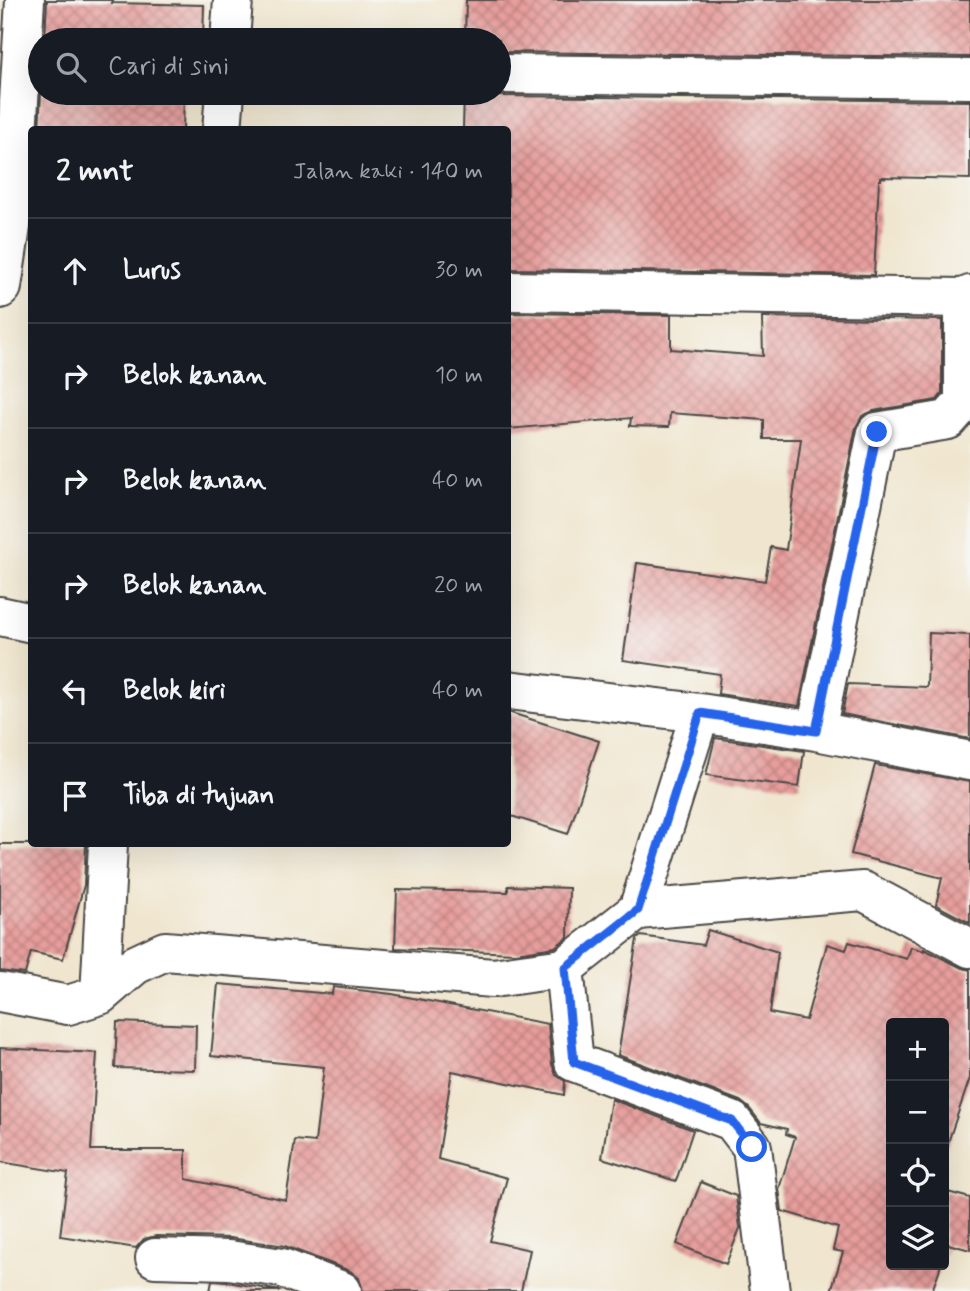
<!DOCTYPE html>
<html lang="id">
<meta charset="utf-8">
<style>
:root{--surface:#171b24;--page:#20242c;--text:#f1f3f6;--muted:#9ea1a6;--line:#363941}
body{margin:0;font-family:Mynerve,sans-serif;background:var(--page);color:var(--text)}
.controls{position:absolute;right:21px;bottom:21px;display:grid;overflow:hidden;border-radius:7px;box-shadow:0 7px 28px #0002}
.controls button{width:63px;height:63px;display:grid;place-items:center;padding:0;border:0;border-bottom:2px solid var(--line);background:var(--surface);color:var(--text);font:35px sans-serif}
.stop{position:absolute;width:21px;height:21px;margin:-16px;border:5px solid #2563eb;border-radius:50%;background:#fff}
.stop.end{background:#2563eb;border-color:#fff;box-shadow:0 2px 7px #0008}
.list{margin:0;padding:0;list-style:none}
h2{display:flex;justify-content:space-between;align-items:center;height:91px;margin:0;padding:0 28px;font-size:30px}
h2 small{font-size:23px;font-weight:400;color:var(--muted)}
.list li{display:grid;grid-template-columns:46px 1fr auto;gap:21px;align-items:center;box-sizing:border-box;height:105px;padding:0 28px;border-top:2px solid var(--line)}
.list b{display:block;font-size:26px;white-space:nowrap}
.list em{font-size:23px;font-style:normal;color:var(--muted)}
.icon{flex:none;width:38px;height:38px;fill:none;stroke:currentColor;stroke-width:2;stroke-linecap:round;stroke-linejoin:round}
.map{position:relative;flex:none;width:970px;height:1291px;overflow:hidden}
.search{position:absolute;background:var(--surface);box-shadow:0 7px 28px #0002;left:28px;top:28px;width:483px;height:77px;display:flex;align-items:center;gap:18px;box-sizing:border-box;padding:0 24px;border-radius:38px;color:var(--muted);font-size:26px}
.panel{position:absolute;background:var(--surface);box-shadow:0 7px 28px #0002;left:28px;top:126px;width:483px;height:721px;border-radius:7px}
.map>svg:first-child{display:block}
.building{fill:url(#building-cross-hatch)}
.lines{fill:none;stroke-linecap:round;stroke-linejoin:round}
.minor-casing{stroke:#494744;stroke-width:42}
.minor{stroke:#fff;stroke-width:38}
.route{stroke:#2563eb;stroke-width:9}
</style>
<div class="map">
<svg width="970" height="1291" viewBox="0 0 970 1291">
<defs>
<pattern id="building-cross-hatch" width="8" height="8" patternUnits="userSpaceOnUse" patternTransform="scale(1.75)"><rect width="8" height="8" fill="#e79e9c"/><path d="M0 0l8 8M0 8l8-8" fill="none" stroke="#bb817f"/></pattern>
</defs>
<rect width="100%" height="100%" fill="#f6f6f2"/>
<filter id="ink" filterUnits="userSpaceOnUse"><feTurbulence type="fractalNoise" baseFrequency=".0143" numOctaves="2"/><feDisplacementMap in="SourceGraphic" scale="14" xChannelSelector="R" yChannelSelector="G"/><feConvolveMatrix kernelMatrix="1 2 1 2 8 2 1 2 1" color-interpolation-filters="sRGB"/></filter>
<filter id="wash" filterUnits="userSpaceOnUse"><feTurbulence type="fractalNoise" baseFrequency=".00686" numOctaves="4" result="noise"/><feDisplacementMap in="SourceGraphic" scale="28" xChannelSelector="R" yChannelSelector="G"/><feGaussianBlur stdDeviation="1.57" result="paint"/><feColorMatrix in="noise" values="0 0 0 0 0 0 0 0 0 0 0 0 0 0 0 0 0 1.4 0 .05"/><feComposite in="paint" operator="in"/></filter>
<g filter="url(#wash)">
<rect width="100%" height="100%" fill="#f0e6cf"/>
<g id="blocks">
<path class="building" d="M47 0H113L112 3 204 5 203 40H45Z
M466 0H970V57L499 52V40H465Z
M41 93H184L183 130H39Z
M464 93H488L499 96 970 101V179L881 177V180H879L874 275 508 269V130H463Z
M508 313 671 315V349L763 356 762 317 942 320V394L937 400 873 411 862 416 856 427 799 706 718 694 720 674 623 660 637 563 765 581 771 547 786 550 801 439H764V420L670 413 669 427 630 426 631 418 508 429Z
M929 633 970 635V739L842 714 848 684 927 687Z
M508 712 599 741 568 834 508 815Z
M715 738 804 751 799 787 706 775Z
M875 765 970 782V923L936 905 942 878 851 854Z
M0 844H86L84 885 63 959 31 952 25 974 0 971Z
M508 886 569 888 568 937 555 947 516 953 395 948 397 890 508 892Z
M708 930 778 952 770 1013 806 1020 827 944 846 950 849 942 907 959 911 947 924 951V949L960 967 970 970V1078L944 1154V1023H891V1265H941L932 1291H831L843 1252 833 1250 838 1228 782 1211 779 1189 795 1137 786 1134 787 1129 761 1123 749 1108 740 1101 618 1055 637 939 641 936 703 945Z
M218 984 332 994 333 987 392 994 548 1024 552 1064 556 1075 565 1081 564 1095 452 1071 438 1159 507 1178 490 1241 530 1250 521 1291H363L359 1278 350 1271 285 1246 230 1238 156 1236 144 1239 136 1248 60 1236 68 1173 0 1162V1048L97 1053 91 1150H186V1179L286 1200 295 1140 315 1142 324 1067 211 1056Z
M117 1022 196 1025 195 1070 115 1068Z
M611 1099 693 1130 676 1181 602 1158Z
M701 1182 736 1196 740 1228 726 1264 677 1244Z
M944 1191 970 1198V1250L948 1244 944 1257Z
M212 1281 227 1282 281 1291H210Z"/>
</g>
</g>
<g filter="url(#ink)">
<use href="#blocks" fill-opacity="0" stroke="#494744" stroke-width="2"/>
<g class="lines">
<g class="minor-casing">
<path id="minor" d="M230 40 233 0
M499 74 970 79
M222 130 225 93
M0 289 2 287 12 220 25 0
M508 291 964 298 970 295
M0 616 32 623
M508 690 700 713 816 731 970 761
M816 731 877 432 948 420 964 402V298
M638 910 700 713
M564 968 638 910 863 891 970 948
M0 992 68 1005 100 995 135 965 165 951 493 978 564 968 574 1062 732 1121 752 1147 770 1291
M100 995 108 844
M155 1258 229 1260 282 1268 342 1291"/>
</g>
<use href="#minor" class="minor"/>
</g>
</g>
<g class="lines" filter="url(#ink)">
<path class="route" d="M752 1147 732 1121 574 1062 565 968 638 910 700 713 816 731 877 432"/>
</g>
</svg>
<div class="controls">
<button>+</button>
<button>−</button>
<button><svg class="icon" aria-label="locate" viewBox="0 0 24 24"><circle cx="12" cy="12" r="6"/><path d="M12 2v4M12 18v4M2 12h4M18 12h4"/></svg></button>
<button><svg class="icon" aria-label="layers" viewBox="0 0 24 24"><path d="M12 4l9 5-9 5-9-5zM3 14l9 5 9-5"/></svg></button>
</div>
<div class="stop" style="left:752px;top:1147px"></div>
<div class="stop end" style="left:877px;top:432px"></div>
<div class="search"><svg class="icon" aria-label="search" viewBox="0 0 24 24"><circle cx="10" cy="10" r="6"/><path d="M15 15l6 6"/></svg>Cari di sini</div>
<section class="panel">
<h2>2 mnt<small>Jalan kaki · 140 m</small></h2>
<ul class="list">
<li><svg class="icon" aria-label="ahead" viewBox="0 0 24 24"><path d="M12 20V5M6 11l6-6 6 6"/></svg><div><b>Lurus</b></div><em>30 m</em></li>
<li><svg class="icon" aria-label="right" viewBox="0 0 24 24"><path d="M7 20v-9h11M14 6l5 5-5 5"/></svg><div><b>Belok kanan</b></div><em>10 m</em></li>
<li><svg class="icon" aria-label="right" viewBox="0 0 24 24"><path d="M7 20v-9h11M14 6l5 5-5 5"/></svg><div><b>Belok kanan</b></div><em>40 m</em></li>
<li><svg class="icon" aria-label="right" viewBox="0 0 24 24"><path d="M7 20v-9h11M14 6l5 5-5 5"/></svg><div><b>Belok kanan</b></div><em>20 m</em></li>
<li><svg class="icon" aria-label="left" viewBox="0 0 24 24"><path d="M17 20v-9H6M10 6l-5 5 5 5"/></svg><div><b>Belok kiri</b></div><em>40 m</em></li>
<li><svg class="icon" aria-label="arrive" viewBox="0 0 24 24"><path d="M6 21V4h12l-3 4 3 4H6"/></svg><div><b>Tiba di tujuan</b></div></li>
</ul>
</section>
</div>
